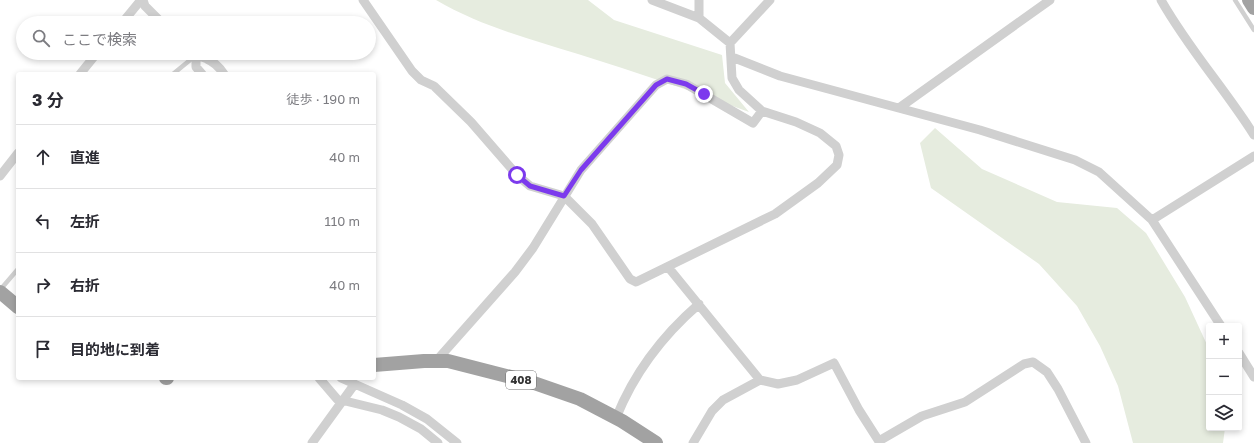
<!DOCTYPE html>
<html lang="ja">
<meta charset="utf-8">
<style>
:root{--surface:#fff;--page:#f7f7f7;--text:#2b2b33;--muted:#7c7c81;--line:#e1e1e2}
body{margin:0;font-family:"Golos Text","Noto Sans JP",sans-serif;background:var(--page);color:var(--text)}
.controls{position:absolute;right:12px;bottom:12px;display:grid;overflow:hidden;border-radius:4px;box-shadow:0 2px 6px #0003}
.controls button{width:36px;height:36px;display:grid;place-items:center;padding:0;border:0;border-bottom:1px solid var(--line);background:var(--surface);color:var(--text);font:20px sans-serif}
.stop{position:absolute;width:12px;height:12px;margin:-9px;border:3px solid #7c3aed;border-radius:50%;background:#fff}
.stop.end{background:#7c3aed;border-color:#fff;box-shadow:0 1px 4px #0008}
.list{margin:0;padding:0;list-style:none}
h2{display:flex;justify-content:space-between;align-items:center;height:52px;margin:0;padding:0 16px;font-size:17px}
h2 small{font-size:13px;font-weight:400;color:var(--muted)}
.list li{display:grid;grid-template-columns:26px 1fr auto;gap:12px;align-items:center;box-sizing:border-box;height:64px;padding:0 16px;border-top:1px solid var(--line)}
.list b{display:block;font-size:15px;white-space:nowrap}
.list em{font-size:13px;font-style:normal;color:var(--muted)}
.icon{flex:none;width:22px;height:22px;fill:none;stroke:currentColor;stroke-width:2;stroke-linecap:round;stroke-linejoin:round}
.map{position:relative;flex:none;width:1254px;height:443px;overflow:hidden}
.search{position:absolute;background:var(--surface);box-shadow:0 2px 6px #0003;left:16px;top:16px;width:360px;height:44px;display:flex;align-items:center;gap:10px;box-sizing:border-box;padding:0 14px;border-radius:22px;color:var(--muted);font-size:15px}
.panel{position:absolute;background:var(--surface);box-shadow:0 2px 6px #0003;left:16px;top:72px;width:360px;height:308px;border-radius:4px}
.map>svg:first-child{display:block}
.green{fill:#e6ecdf}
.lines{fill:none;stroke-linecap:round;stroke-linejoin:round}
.service{stroke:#d0d0d0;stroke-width:4.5}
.minor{stroke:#d0d0d0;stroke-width:9}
.trunk{stroke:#a2a2a2;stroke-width:14}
.route{stroke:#7c3aed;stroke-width:5}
.labels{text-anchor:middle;stroke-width:4;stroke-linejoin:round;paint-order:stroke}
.shield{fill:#fff;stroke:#707070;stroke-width:1}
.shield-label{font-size:11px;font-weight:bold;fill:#333}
</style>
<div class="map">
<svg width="1254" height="443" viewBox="0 0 1254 443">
<rect width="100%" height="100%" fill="#fff"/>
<path class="green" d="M436 0H588L614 20 722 55 725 83 749 112C692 91 636 72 578 54 530 39 480 26 436 0Z
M935 128 982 169 1057 202 1117 208 1146 233 1185 297 1209 349V428H1225L1223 443H1133L1118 386 1100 346 1077 306 1039 264 931 188 920 143Z"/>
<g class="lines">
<path class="service" d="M1235 0 1254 30
M173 74 195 56
M0 290 18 269"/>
<path class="minor" d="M143 0 145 6 162 23
M363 0 412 71 421 80 434 86 471 122 517 175 530 186 564 196 592 224 630 279 636 282 775 214 818 183 837 165 839 155 836 146 820 133 796 122 762 111 739 90 732 78 730 43 699 18 652 0
M1161 0C1188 48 1225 89 1254 135
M699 18V0
M122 23 141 0
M730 43 770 0
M193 53C197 57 202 56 207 59 214 62 220 68 224 74
M196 56V67L202 74
M732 57 780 76 980 130 1075 160 1099 172 1152 220 1221 326
M80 74 97 53
M899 108 1050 0
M0 176 18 153
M1152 220 1254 156
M668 267 760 380 778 384 797 380 834 363 859 410 880 443
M1239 353 1254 377
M437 360 515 272 533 248 581 170 656 85 667 79 686 84 753 123 762 111
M319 378 337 399 382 410 399 417 421 429 438 443
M341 378 402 405 427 419 457 443
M616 418C634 373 662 336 699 304
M879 441 922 416 965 402 1024 364 1033 362 1047 372 1058 389 1086 443
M312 443 354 385
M693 443 712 411 723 400 760 380"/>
<path class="trunk" d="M1249 0 1254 8
M0 292 18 307
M374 365 424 361H448L534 383 580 399 622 421 656 443
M166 378H167"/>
</g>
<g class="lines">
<path class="route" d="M517 175 530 186 564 196 581 170 656 85 667 79 686 84 704 94"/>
</g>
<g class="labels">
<rect class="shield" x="506" y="371" width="30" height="18" rx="3"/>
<g class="shield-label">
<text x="521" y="384">408</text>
</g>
</g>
</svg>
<div class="controls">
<button>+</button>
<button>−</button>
<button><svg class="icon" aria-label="layers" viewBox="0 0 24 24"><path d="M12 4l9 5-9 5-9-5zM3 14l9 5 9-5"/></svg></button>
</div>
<div class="stop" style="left:517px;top:175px"></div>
<div class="stop end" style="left:704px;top:94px"></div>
<div class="search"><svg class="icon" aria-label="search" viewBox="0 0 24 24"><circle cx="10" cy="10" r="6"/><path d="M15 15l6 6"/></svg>ここで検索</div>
<section class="panel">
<h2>3 分<small>徒歩 · 190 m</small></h2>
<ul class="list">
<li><svg class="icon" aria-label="ahead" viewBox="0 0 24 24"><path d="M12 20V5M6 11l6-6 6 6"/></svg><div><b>直進</b></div><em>40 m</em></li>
<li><svg class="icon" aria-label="left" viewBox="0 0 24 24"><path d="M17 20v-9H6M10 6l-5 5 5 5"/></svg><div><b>左折</b></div><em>110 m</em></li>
<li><svg class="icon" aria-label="right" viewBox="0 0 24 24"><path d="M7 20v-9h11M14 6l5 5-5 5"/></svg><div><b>右折</b></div><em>40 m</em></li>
<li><svg class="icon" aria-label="arrive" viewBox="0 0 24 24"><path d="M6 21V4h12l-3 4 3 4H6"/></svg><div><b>目的地に到着</b></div></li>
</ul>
</section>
</div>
